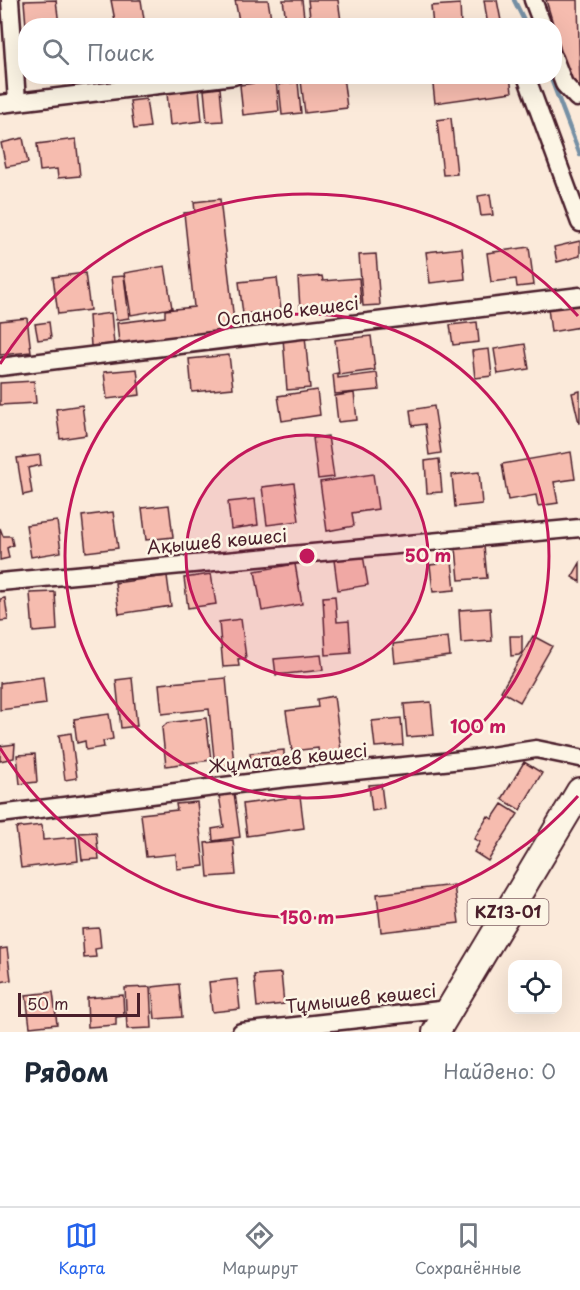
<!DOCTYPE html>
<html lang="ru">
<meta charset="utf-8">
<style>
:root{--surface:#fff;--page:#f2f2f3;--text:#1f2937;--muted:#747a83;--line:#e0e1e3;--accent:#2563eb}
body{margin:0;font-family:"Playpen Sans",sans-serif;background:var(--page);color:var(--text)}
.controls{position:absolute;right:18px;bottom:18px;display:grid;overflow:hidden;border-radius:12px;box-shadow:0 6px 24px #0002}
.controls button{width:54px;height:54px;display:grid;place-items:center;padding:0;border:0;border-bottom:2px solid var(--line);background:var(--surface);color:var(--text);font:30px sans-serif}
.scale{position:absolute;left:18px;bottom:15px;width:122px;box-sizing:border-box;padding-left:6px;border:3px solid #4a1f2b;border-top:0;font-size:16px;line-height:21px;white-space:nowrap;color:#4a1f2b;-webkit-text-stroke:4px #fcf5e5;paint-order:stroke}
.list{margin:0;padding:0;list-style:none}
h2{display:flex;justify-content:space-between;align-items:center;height:78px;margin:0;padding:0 24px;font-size:26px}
h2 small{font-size:20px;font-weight:400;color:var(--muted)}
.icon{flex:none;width:33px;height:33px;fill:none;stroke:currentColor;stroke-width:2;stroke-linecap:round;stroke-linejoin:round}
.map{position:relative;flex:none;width:580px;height:1032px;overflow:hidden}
.search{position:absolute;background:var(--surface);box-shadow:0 6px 24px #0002;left:18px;right:18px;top:18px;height:66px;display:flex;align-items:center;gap:15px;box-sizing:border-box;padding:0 21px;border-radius:24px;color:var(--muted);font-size:22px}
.sheet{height:174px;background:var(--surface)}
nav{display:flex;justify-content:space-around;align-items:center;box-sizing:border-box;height:84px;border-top:2px solid var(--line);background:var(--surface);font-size:16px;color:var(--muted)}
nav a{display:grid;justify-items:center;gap:3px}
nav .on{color:var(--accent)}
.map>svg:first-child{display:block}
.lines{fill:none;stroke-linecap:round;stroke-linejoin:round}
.stream{stroke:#7690a5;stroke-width:4.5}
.building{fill:#f6bcaf;stroke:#4a1f2b;stroke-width:1.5}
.minor-casing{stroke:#4a1f2b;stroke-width:21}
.highway-casing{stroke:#4a1f2b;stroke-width:30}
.minor{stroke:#fcf5e5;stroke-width:16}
.highway{stroke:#fcf5e5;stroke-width:26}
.ring{fill:none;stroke:#c2185b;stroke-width:3}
.labels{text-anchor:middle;stroke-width:5;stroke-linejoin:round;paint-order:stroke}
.shield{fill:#fcf5e5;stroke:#7f5f63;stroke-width:1.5}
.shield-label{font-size:16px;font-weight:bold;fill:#4a1f2b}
.street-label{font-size:18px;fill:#4a1f2b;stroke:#fcf5e5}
.centre{fill:#c2185b;stroke:#fcf5e5;stroke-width:3}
.ring-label{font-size:18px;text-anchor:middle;font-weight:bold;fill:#c2185b;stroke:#fcf5e5;stroke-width:5;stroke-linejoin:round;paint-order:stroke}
</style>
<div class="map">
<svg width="580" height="1032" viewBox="0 0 580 1032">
<rect width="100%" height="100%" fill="#fbeada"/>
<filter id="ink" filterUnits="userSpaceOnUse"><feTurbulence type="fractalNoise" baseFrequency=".0167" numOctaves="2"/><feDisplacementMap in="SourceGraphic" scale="12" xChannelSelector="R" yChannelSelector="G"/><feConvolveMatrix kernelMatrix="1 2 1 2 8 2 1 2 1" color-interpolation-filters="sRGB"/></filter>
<g filter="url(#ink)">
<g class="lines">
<path class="stream" d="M514 0 524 20
M550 76 580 155"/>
</g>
<path class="building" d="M56 0 59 25 26 26 24 1Z
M111 0H141L145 26H116Z
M235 0H268L272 24 240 26Z
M283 0H302L305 26H287Z
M308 0H338L341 21 311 25Z
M484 0H497L502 26H488Z
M546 0H578L580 89 573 91Z
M460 4 461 26H433L431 6Z
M343 76 347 108 305 113 301 81Z
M432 76H510L512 92 435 103Z
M276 80 279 111 243 115 240 85Z
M298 82 301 113 282 115 279 84Z
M220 88 223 121 207 122 204 90Z
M199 89 202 121 170 125 167 93Z
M146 99 150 127 134 129 130 101Z
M451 118 457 174 443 175 437 120Z
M23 138 28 163 6 167 1 143Z
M76 139 80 176 58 178 57 169 40 171 37 144Z
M490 194 493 215 481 216 478 196Z
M220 199 235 330 119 343 117 323 165 317V310L194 307 184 213 195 212 194 202Z
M580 241V256L557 262 554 247Z
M529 247 534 285 517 287 516 279 491 282 487 253Z
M462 248 465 279 430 283 426 252Z
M376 254 380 305 363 306 359 255Z
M165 266 172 308 131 315 124 273Z
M85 273 90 310 58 314 53 277Z
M124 276 129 318 116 320 111 277Z
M322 276 323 281 359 278 361 303 300 308 298 278Z
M277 278 281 310 243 314 239 282Z
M580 302V327L551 332 548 308Z
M111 313 114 344 91 346 89 316Z
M27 318 31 352 0 355V321Z
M49 322 51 338 38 340 35 324Z
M477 322 479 342 453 345 450 325Z
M305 336 310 388 287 390 283 338Z
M371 336 375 370 339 375 335 340Z
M525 344 529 369 498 374 494 349Z
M489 349 492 376 475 378 472 351Z
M229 355 233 388 192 392 189 359Z
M137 369 140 395 107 399 104 372Z
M338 373V378L377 373 379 390 335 394 333 374Z
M34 381 36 403 0 405V383Z
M317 390 320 415 282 421 278 396Z
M580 391V423H579L572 393Z
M354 393 357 420 338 422 335 396Z
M82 405 86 435 60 439 56 409Z
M434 406 441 453 429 455 425 424 412 426 410 410Z
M328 436 334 477 318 479 313 438Z
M571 452 575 479 554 482 558 503 538 506 536 495 508 500 502 464Z
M40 455 41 465 28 468 32 493 23 495 17 458Z
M439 459 442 492 427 493 425 461Z
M479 472 482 504 455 507 452 475Z
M373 474 378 509 352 513 354 526 327 531 320 482Z
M294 483 299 521 267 525 262 487Z
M255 499 258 525 231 529 228 502Z
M169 505 173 537 146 540 142 508Z
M113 512 118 548 86 552 82 516Z
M57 521 61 552 31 557 26 525Z
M0 528 3 536H11L13 545 7 548 9 558 0 560Z
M484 546 487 578 459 580 456 548Z
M451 551 455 590 433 592 430 565 438 564 437 552Z
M363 555 368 585 338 590 334 560Z
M580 563V582L572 577Z
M295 564 302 604 262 611 255 571Z
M211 574 216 604 188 608 184 578Z
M167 576 171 606 119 614 115 583Z
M55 592 57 630 33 632 30 593Z
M335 596 337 622 349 621 351 653 326 655 323 597Z
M5 598 8 620 0 621V599Z
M490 608 492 641 461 643 459 610Z
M241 619 246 658 238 659 239 666 223 667 219 622Z
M510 636H522V652L519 655 511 656Z
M533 636 552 646 520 702 501 691Z
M448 637 450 656 395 663 393 644Z
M321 655 323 670 276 675 274 659Z
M43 677 46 704 0 710V683Z
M132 678 137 726 121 728 116 680Z
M226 678 234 765 215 767 209 709 162 714 159 684Z
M334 696 342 758 320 761 318 748 292 751 286 711 318 707 317 699Z
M431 702 434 735 407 737 404 704Z
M109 714 113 739 103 741 104 747 86 750 85 741 77 743 74 719Z
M206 718 211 760 166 766 162 728 167 723Z
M401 718 403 745 375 747 372 721Z
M71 733 77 778 65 780 59 735Z
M15 744 14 758 0 761V746Z
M284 750V761L251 764 250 753Z
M35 754 37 782 20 784 17 755Z
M524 762 542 773 520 810 502 799Z
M381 784 384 809 372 811 369 785Z
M234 793 240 837 213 841 212 829 224 827 219 795Z
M300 796 304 828 247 836 243 804Z
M197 802 204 866 177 869 176 854 146 857 141 814 177 810 176 804Z
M502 804 518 814 488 861 474 852 480 842 474 839 488 816 492 819Z
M42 825 43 840 76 837 78 861 21 868 16 828Z
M96 832 99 859 82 860 79 833Z
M233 840 236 875 208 877 205 843Z
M454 885 459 923 381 932 377 894Z
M99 928 101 948 95 949 96 957 84 958 82 929Z
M7 948 11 980 0 982V949Z
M281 973 284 1004 257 1007 254 975Z
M237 979 240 1009 212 1012 209 982Z
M179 984 182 1017 155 1019 152 987Z
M150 987 152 1028 127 1029 125 988Z
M53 992 57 1024 30 1027 26 995Z
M123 995 124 1016 116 1017V1025L88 1027 87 998Z"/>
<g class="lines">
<g class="minor-casing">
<path id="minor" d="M10 0 17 101
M533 0 543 26
M554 58 564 84 577 98
M526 76 580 223
M0 104 234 76
M0 367 580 296
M0 582 580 528
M0 814 287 778 472 759 536 749 580 758
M241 1032 449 1009"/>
</g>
<g class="highway-casing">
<path id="highway" d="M436 1032 580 791"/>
</g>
<use href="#minor" class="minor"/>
<use href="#highway" class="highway"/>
</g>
</g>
<circle cx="307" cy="556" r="121" fill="#c2185b" fill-opacity=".12"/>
<g class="ring">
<circle cx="307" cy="556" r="121"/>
<circle cx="307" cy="556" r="242"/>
<path d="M578 796A362 362 0 0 1 0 748M0 364A362 362 0 0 1 578 316"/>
</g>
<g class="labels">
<rect class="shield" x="467.5" y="899" width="81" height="26" rx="4.5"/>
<g class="shield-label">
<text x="508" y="918">KZ13-01</text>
</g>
<g class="street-label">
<text transform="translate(288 312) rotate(-7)" y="6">Оспанов көшесі</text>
<text transform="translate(217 542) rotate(-5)" y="6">Ақышев көшесі</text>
<text transform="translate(288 759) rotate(-6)" y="6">Жұматаев көшесі</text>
<text transform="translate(361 999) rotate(-6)" y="6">Тұмышев көшесі</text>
</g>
</g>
<circle cx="307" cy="556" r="9" class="centre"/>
<g class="ring-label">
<text x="428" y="562">50 m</text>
<text x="478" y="733">100 m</text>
<text x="307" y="924">150 m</text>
</g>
</svg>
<div class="controls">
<button><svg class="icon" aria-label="locate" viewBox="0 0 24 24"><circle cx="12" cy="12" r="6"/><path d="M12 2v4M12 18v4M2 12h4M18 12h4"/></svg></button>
</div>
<div class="scale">50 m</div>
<div class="search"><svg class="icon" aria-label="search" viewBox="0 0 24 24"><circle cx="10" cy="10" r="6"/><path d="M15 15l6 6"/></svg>Поиск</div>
</div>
<section class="sheet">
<h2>Рядом<small>Найдено: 0</small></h2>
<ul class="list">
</ul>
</section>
<nav>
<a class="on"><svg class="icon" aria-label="map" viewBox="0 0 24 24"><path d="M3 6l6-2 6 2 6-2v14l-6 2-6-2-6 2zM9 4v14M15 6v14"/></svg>Карта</a>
<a><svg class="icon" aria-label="directions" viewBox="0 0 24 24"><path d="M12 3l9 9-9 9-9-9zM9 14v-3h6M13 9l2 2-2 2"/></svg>Маршрут</a>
<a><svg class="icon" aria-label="saved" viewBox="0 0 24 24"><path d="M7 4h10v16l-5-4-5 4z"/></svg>Сохранённые</a>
</nav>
